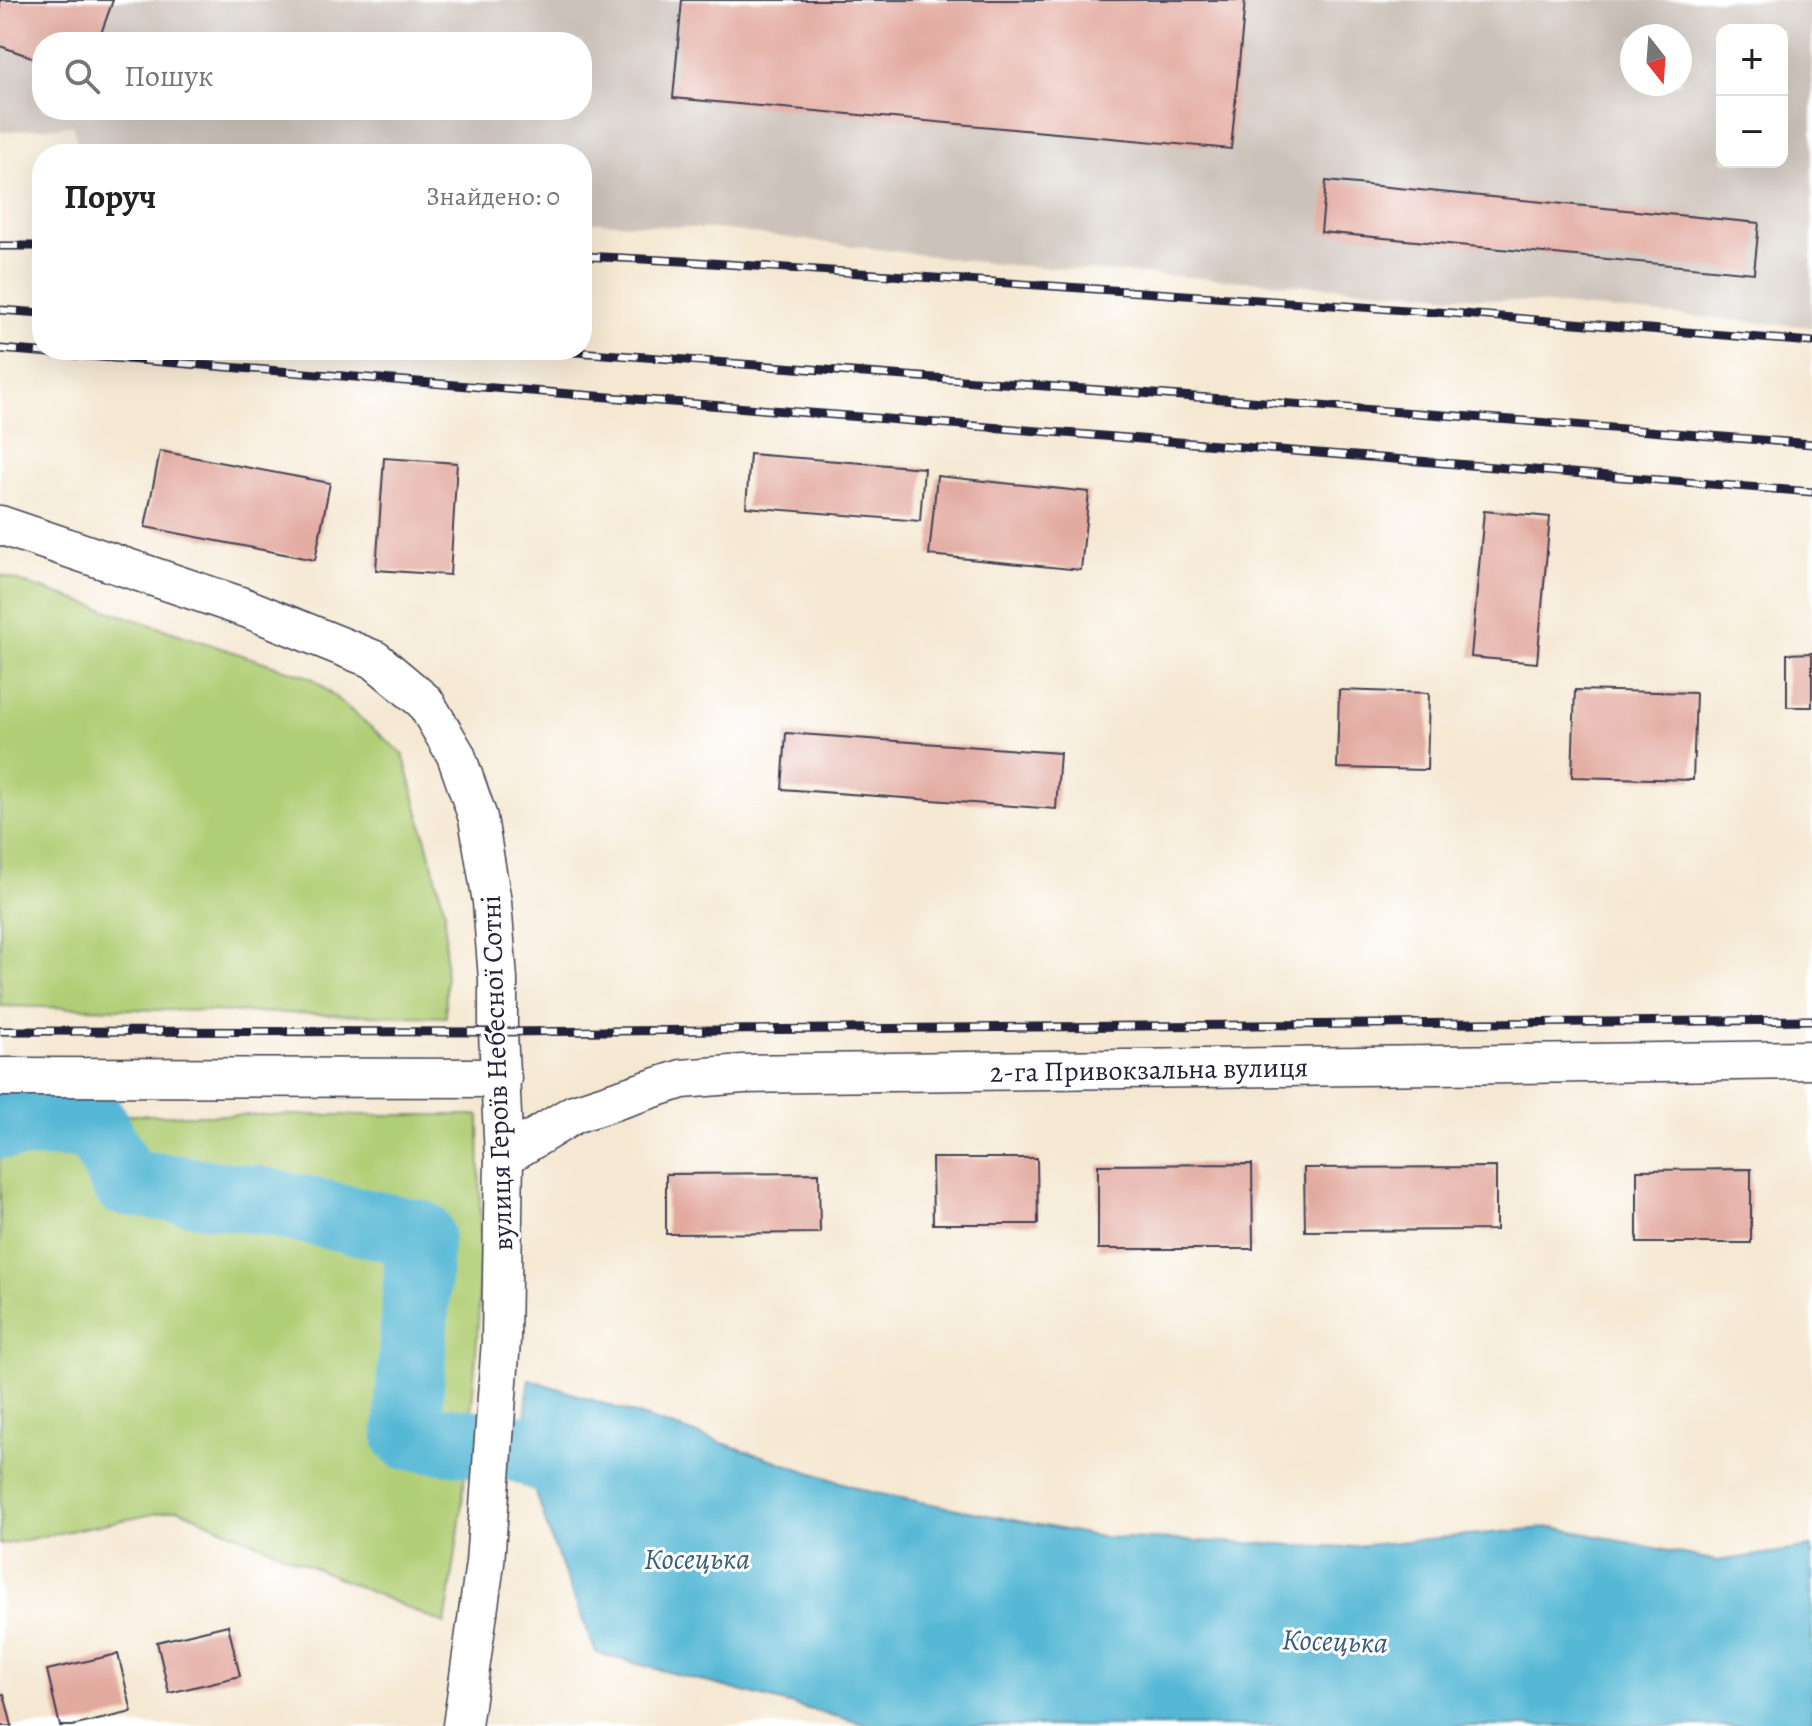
<!DOCTYPE html>
<html lang="uk">
<meta charset="utf-8">
<style>
:root{--surface:#fff;--page:#f2f2f2;--text:#222;--muted:#767676;--line:#e0e0e0}
body{margin:0;font-family:Alegreya,serif;background:var(--page);color:var(--text)}
.controls{position:absolute;right:24px;top:24px;display:grid;overflow:hidden;border-radius:16px;box-shadow:0 8px 32px #0002}
.controls button{width:72px;height:72px;display:grid;place-items:center;padding:0;border:0;border-bottom:2px solid var(--line);background:var(--surface);color:var(--text);font:40px sans-serif}
.compass{position:absolute;left:1620px;top:24px;width:72px;height:72px;border-radius:50%;background:var(--surface);box-shadow:0 8px 32px #0002;rotate:163deg}
.list{margin:0;padding:0;list-style:none}
h2{display:flex;justify-content:space-between;align-items:center;height:104px;margin:0;padding:0 32px;font-size:34px}
h2 small{font-size:26px;font-weight:400;color:var(--muted)}
.icon{flex:none;width:44px;height:44px;fill:none;stroke:currentColor;stroke-width:2;stroke-linecap:round;stroke-linejoin:round}
.map{position:relative;flex:none;width:1812px;height:1726px;overflow:hidden}
.search{position:absolute;background:var(--surface);box-shadow:0 8px 32px #0002;left:32px;top:32px;width:560px;height:88px;display:flex;align-items:center;gap:20px;box-sizing:border-box;padding:0 28px;border-radius:32px;color:var(--muted);font-size:30px}
.panel{position:absolute;background:var(--surface);box-shadow:0 8px 32px #0002;left:32px;top:144px;width:560px;height:216px;border-radius:32px}
.map>svg:first-child{display:block}
.industrial{fill:#ccc2b9;fill-rule:evenodd}
.green{fill:#b0ce75;stroke:#697858;stroke-width:2}
.water{fill:#56b8d5;stroke:#3c6d88;stroke-width:2}
.lines{fill:none;stroke-linecap:round;stroke-linejoin:round}
.river{stroke:#56b8d5;stroke-width:68}
.building{fill:#e2a99e}
.minor-casing{stroke:#424052;stroke-width:41}
.minor{stroke:#fff;stroke-width:38}
.rail-casing{stroke:#22223b;stroke-width:9}
.rail{stroke:#fff;stroke-width:6;stroke-dasharray:18;stroke-linecap:butt}
.labels{text-anchor:middle;stroke-width:6;stroke-linejoin:round;paint-order:stroke}
.street-label{font-size:28px;fill:#22223b;stroke:#fff}
.water-label{font-size:30px;font-style:italic;fill:#375e79;stroke:#fff}
</style>
<div class="map">
<svg width="1812" height="1726" viewBox="0 0 1812 1726">
<rect width="100%" height="100%" fill="#fff"/>
<filter id="ink" filterUnits="userSpaceOnUse"><feTurbulence type="fractalNoise" baseFrequency=".0125" numOctaves="2"/><feDisplacementMap in="SourceGraphic" scale="16" xChannelSelector="R" yChannelSelector="G"/><feConvolveMatrix kernelMatrix="1 2 1 2 8 2 1 2 1" color-interpolation-filters="sRGB"/></filter>
<filter id="wash" filterUnits="userSpaceOnUse"><feTurbulence type="fractalNoise" baseFrequency=".006" numOctaves="4" result="noise"/><feDisplacementMap in="SourceGraphic" scale="32" xChannelSelector="R" yChannelSelector="G"/><feGaussianBlur stdDeviation="1.8" result="paint"/><feColorMatrix in="noise" values="0 0 0 0 0 0 0 0 0 0 0 0 0 0 0 0 0 1.4 0 .05"/><feComposite in="paint" operator="in"/></filter>
<g filter="url(#wash)">
<rect width="100%" height="100%" fill="#f5e8d2"/>
<path class="industrial" d="M0 0H1812V327L1410 292 995 264 727 230 582 221V154H80L73 125 0 132ZM1722 30H1782V162H1722ZM1632 36H1680V84H1632ZM42 42H582V110H42Z"/>
<path class="green" d="M0 575 312 678 403 754 445 911 446 1017 0 1006Z
M0 1115H479C480 1189 482 1265 477 1340 470 1435 461 1531 445 1624L178 1509 0 1545Z"/>
<path class="water" d="M529 1379 870 1492 1101 1537 1346 1547 1554 1527 1717 1561 1812 1547V1726H872L596 1653 551 1539 522 1449Z"/>
<g class="lines">
<path class="river" d="M0 1125 94 1124 125 1182 256 1200 420 1234 407 1436 522 1449 607 1489"/>
</g>
<g id="blocks">
<path class="building" d="M0 0H113L98 42H42V61L0 46Z
M682 0H1245L1231 149 673 98Z
M1326 181 1759 223 1754 273 1321 232Z
M160 451 330 483 315 560 145 527Z
M750 454 924 468 920 521 746 507Z
M384 458 457 463 450 575 376 570Z
M937 476 1089 492 1081 570 929 555Z
M1484 511 1550 517 1537 663 1471 657Z
M1812 653V707H1787V654Z
M1339 690 1429 693 1427 770 1337 768Z
M1575 690 1696 693 1693 780 1572 777Z
M786 733 1060 753 1056 809 782 789Z
M932 1158H1037L1038 1224H933Z
M1252 1164 1253 1249H1098V1165Z
M1496 1167V1230L1305 1231 1304 1168Z
M1751 1169V1243H1637V1170Z
M819 1173 820 1233 666 1234V1174Z
M228 1625 240 1676 169 1693 157 1642Z
M118 1654 132 1712 72 1726H60L47 1670Z
M4 1694 12 1726H0V1695Z"/>
</g>
</g>
<g filter="url(#ink)">
<use href="#blocks" fill-opacity="0" stroke="#424052" stroke-width="2"/>
<g class="lines">
<g class="minor-casing">
<path id="minor" d="M0 525 246 608 375 660 425 702 456 755 478 818 492 902 498 979V1032L504 1157 501 1340 485 1563 462 1726
M0 1077 502 1078
M504 1157 574 1114 682 1079 743 1074 1812 1060"/>
</g>
<use href="#minor" class="minor"/>
<g class="rail-casing">
<path id="rail" d="M0 246H42
M582 256 682 261 1451 313 1812 342
M0 310 42 313
M0 349 1812 492
M548 350 1512 420 1812 444
M0 1031 498 1032 1812 1020"/>
</g>
<use href="#rail" class="rail"/>
</g>
</g>
<g class="labels">
<g class="street-label">
<text transform="translate(1149 1069) rotate(-1)" y="10">2-га Привокзальна вулиця</text>
<text transform="translate(496 1073) rotate(-92)" y="10">вулиця Героїв Небесної Сотні</text>
</g>
<g class="water-label">
<text x="697" y="1569">Косецька</text>
<text transform="translate(1335 1641) rotate(2)" y="10">Косецька</text>
</g>
</g>
</svg>
<div class="controls">
<button>+</button>
<button>−</button>
</div>
<svg class="compass" viewBox="-18 -18 36 36"><path d="M0-13l5 13h-10z" fill="#e53935"/><path d="M0 13l5-13h-10z" fill="#767676"/></svg>
<div class="search"><svg class="icon" aria-label="search" viewBox="0 0 24 24"><circle cx="10" cy="10" r="6"/><path d="M15 15l6 6"/></svg>Пошук</div>
<section class="panel">
<h2>Поруч<small>Знайдено: 0</small></h2>
<ul class="list">
</ul>
</section>
</div>
